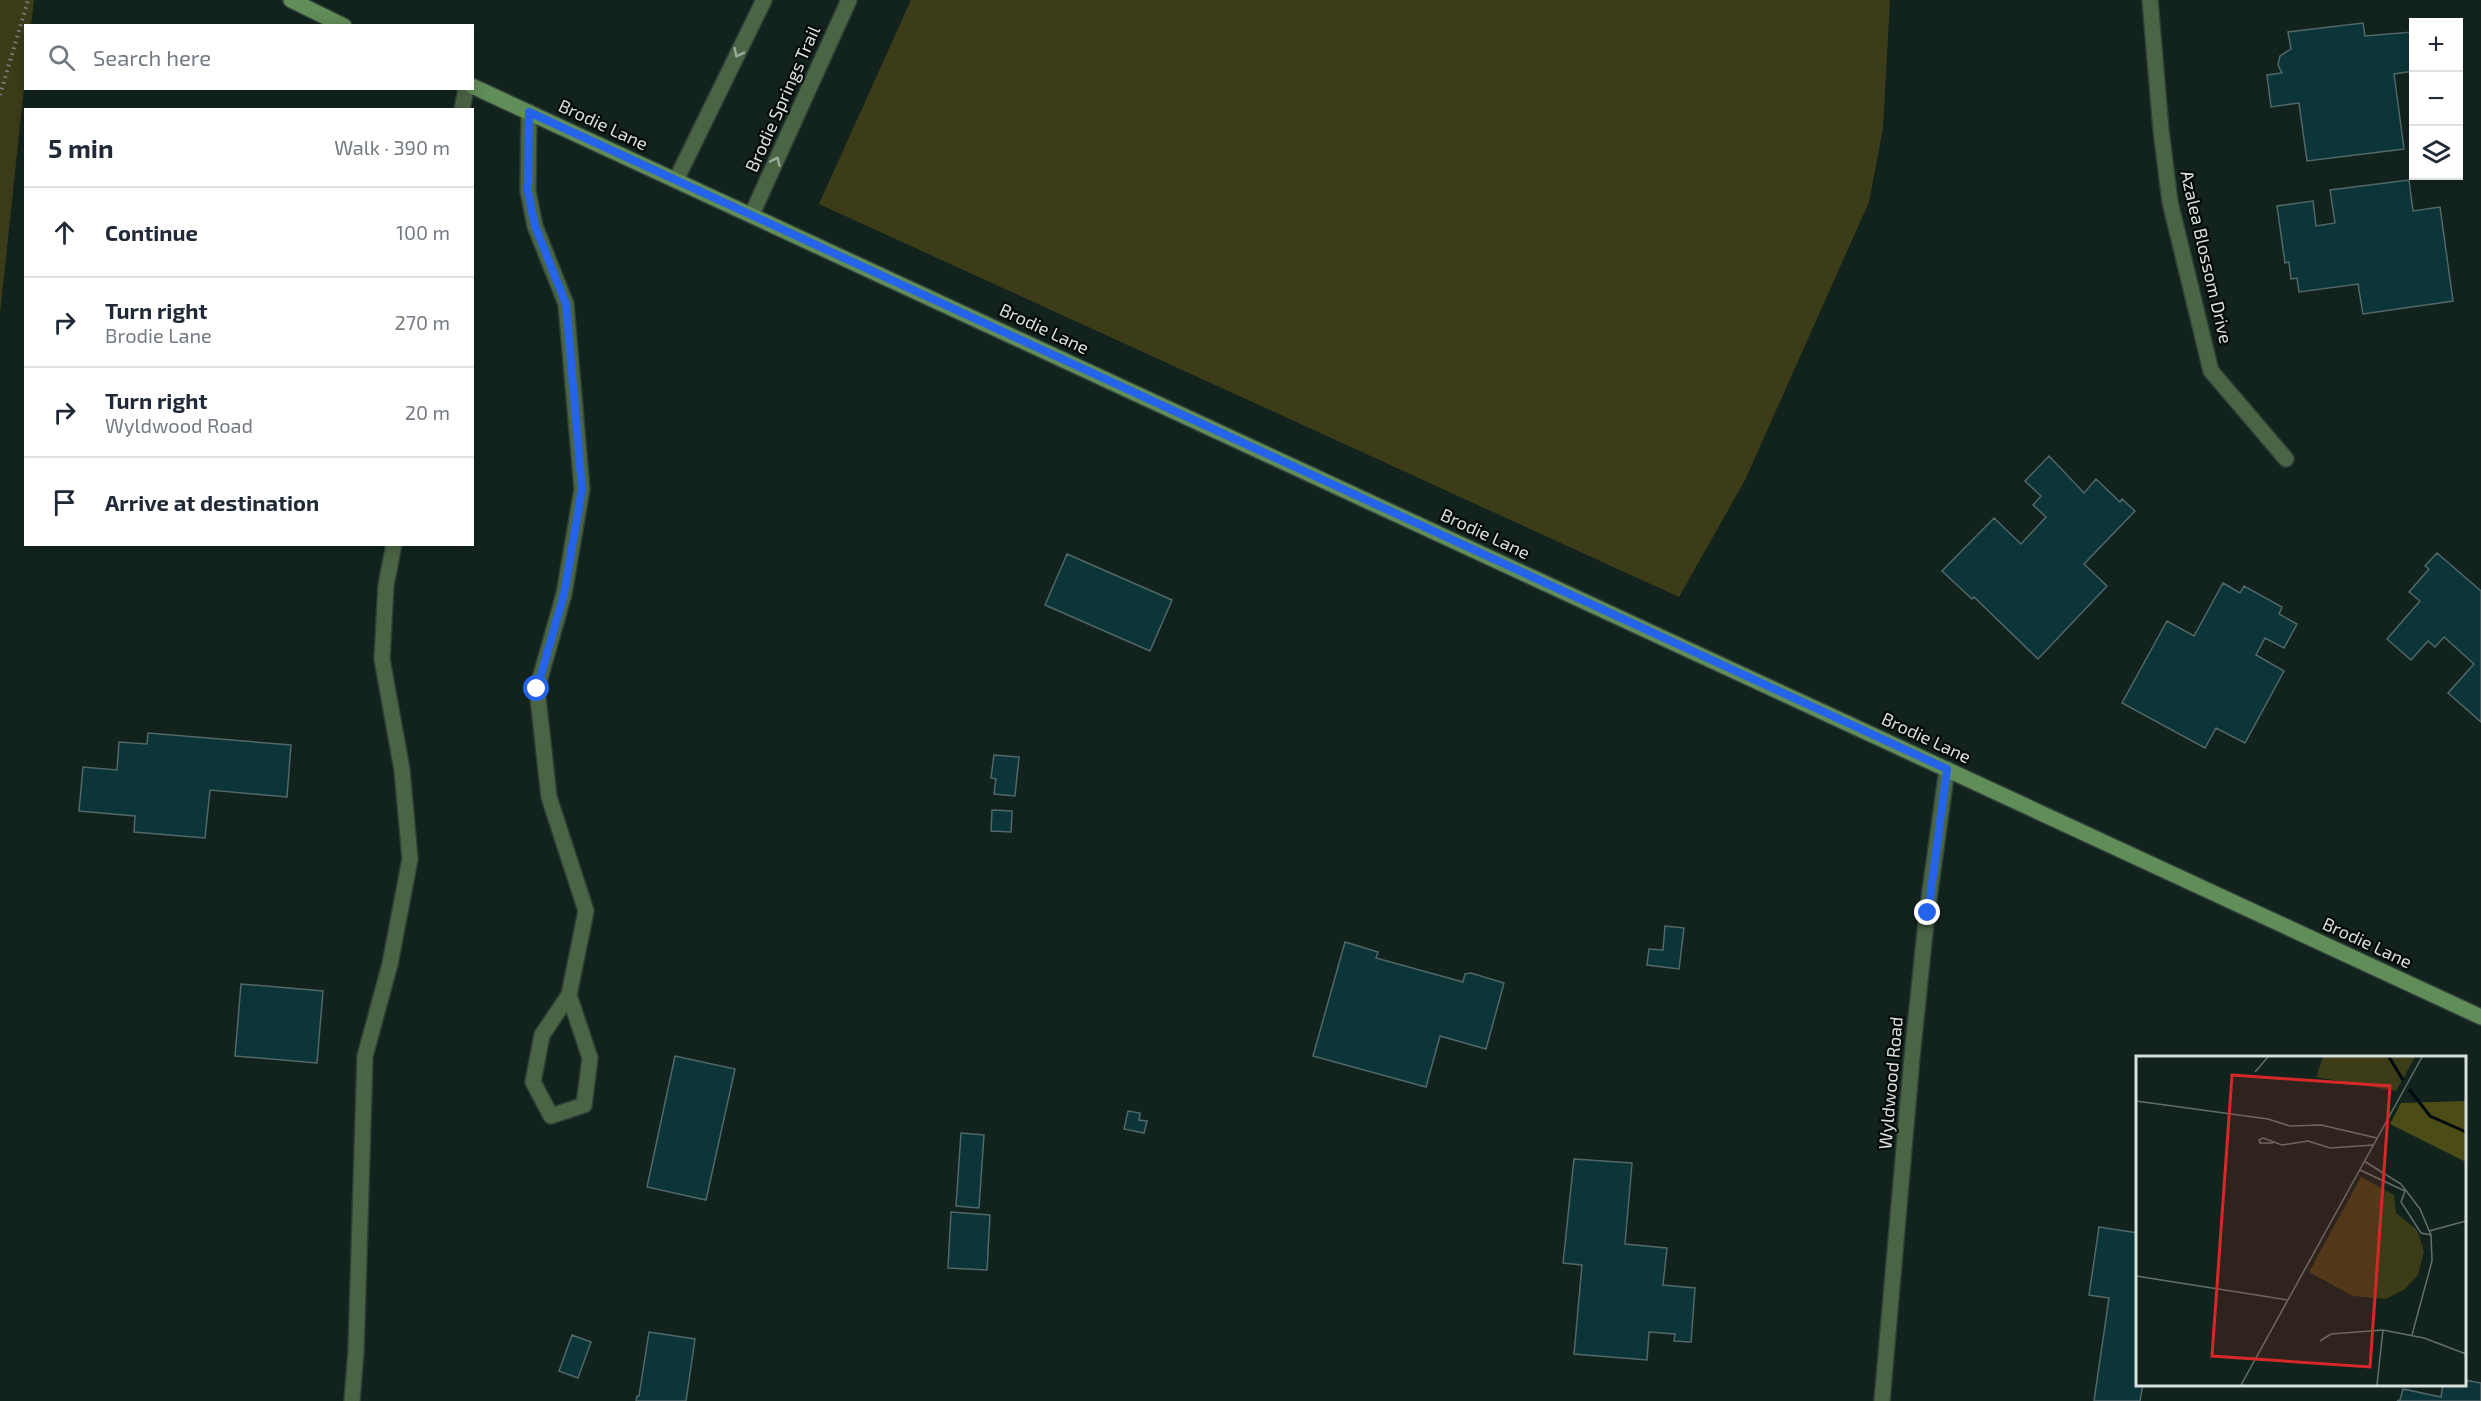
<!DOCTYPE html>
<meta charset="utf-8">
<style>
:root{--surface:#fff;--page:#f2f2f3;--text:#1f2937;--muted:#747a83;--line:#e0e1e3}
body{margin:0;font-family:"Exo 2",sans-serif;background:var(--page);color:var(--text)}
.controls{position:absolute;right:18px;top:18px;display:grid;overflow:hidden;border-radius:0px;box-shadow:0 3px 15px #0003}
.controls button{width:54px;height:54px;display:grid;place-items:center;padding:0;border:0;border-bottom:2px solid var(--line);background:var(--surface);color:var(--text);font:30px sans-serif}
.stop{position:absolute;width:18px;height:18px;margin:-14px;border:4px solid #2563eb;border-radius:50%;background:#fff}
.stop.end{background:#2563eb;border-color:#fff;box-shadow:0 2px 6px #0008}
.list{margin:0;padding:0;list-style:none}
h2{display:flex;justify-content:space-between;align-items:center;height:78px;margin:0;padding:0 24px;font-size:26px}
h2 small{font-size:20px;font-weight:400;color:var(--muted)}
.list li{display:grid;grid-template-columns:39px 1fr auto;gap:18px;align-items:center;box-sizing:border-box;height:90px;padding:0 24px;border-top:2px solid var(--line)}
.list b{display:block;font-size:22px;white-space:nowrap}
.list p{margin:0;font-size:20px;white-space:nowrap;color:var(--muted)}
.list em{font-size:20px;font-style:normal;color:var(--muted)}
.icon{flex:none;width:33px;height:33px;fill:none;stroke:currentColor;stroke-width:2;stroke-linecap:round;stroke-linejoin:round}
.map{position:relative;flex:none;width:2481px;height:1401px;overflow:hidden}
.search{position:absolute;background:var(--surface);box-shadow:0 3px 15px #0003;left:24px;top:24px;width:450px;height:66px;display:flex;align-items:center;gap:15px;box-sizing:border-box;padding:0 21px;border-radius:0px;color:var(--muted);font-size:22px}
.panel{position:absolute;background:var(--surface);box-shadow:0 3px 15px #0003;left:24px;top:108px;width:450px;height:438px;border-radius:0px}
.map>svg:first-child{display:block}
.green{fill:#3c3c18}
.building{fill:#0b3538;stroke:#526768;stroke-width:1.5}
.lines{fill:none;stroke-linecap:round;stroke-linejoin:round}
.lane-casing{stroke:#2e3e38;stroke-width:18}
.street-casing{stroke:#2e3e38;stroke-width:18}
.secondary-casing{stroke:#2e3e38;stroke-width:18}
.path{stroke:#7a8782;stroke-width:4;stroke-dasharray:1.5 4.5;stroke-linecap:butt}
.lane{stroke:#4a6544;stroke-width:15}
.street{stroke:#4a6544;stroke-width:15}
.secondary{stroke:#618d58;stroke-width:15}
.oneway{stroke:#98a998}
.route{stroke:#2563eb;stroke-width:8}
.labels{text-anchor:middle;stroke-width:4.5;stroke-linejoin:round;paint-order:stroke}
.street-label{font-size:18px;fill:#d7e1dd;stroke:#050a08}
.inset-river{fill:none;stroke:#000810;stroke-width:3}
.inset-road{fill:none;stroke:#616f6a;stroke-width:1.5}
.view{fill:#d62828;fill-opacity:0.15;stroke:#d62828;stroke-width:3}
.inset-edge{fill:none;stroke:#d7e1dd;stroke-width:3}
</style>
<div class="map">
<svg width="2481" height="1401" viewBox="0 0 2481 1401">
<rect width="100%" height="100%" fill="#12231d"/>
<path class="green" d="M0 0H34L31 25 26 26 25 79 0 314Z
M911 0H1890L1883 128 1869 202 1745 480 1679 597 819 204Z"/>
<path class="building" d="M2363 23 2365 36 2412 32 2414 71 2394 74 2404 149 2307 161 2299 103 2271 107 2267 75 2282 73 2278 65 2280 56 2291 49 2288 32Z
M2409 180 2413 211 2440 207 2453 301 2363 314 2358 284 2299 292 2297 278 2291 279 2289 262 2285 263 2277 206 2313 201 2316 226 2335 223 2330 190Z
M2049 456 2084 493 2096 479 2120 502 2122 499 2135 511 2084 564 2107 586 2038 659 1974 597 1972 599 1942 571 1994 518 2021 544 2046 517 2033 505 2041 496 2025 481Z
M2437 553 2481 591V722L2448 693 2474 664 2444 637 2435 647 2428 641 2411 660 2387 639 2420 601 2409 592 2429 569 2425 566Z
M1067 554 1172 600 1150 651 1045 605Z
M2223 583 2240 593 2244 586 2282 607 2279 614 2297 624 2284 648 2265 638 2256 655 2284 671 2245 743 2216 728 2205 748 2122 703 2167 621 2194 636Z
M148 733 291 745 287 797 210 790 205 838 134 832 135 816 79 811 83 767 117 770 119 742 147 744Z
M994 755 1019 757 1015 796 994 794 996 779 991 778Z
M992 810 1012 811 1011 832 991 831Z
M1665 926 1684 928 1679 969 1647 965 1649 949 1663 950Z
M1345 942 1378 952 1376 958 1463 982 1465 974 1471 973 1504 983 1486 1049 1440 1036 1426 1087 1313 1056Z
M241 984 323 991 317 1063 235 1056Z
M675 1056 735 1069 706 1200 647 1187Z
M1128 1111 1140 1113 1139 1120 1147 1121 1144 1133 1124 1129Z
M961 1133 984 1135 979 1208 956 1206Z
M1574 1159 1632 1163 1625 1244 1667 1248 1663 1285 1695 1288 1691 1342 1674 1341 1675 1334 1649 1332 1647 1360 1574 1354 1582 1265 1563 1263Z
M951 1212 990 1215 987 1270 948 1268Z
M2099 1227 2138 1233V1384H2143L2140 1401H2094L2109 1298 2089 1295Z
M649 1332 695 1339 686 1401H636L637 1396H639Z
M572 1335 591 1342 578 1378 559 1371Z
M2464 1380 2481 1383V1401H2397L2400 1400 2403 1389 2441 1397 2443 1384H2464Z"/>
<g class="lines">
<g class="lane-casing">
<path id="lane" d="M462 110 466 88
M529 112 528 191 535 226 566 304 582 489 564 594 537 689 549 797 586 911 569 995 542 1035 533 1082 551 1116 584 1105 590 1058 569 995
M352 1401 356 1351 365 1056 390 964 410 859 402 770 382 659 386 585 394 544"/>
</g>
<g class="street-casing">
<path id="street" d="M2150 0 2161 130 2170 202 2211 371 2286 459
M676 180 764 0
M752 214 849 0
M1882 1401 1912 1057 1927 913 1947 769"/>
</g>
<g class="secondary-casing">
<path id="secondary" d="M291 0 344 26
M472 86 2481 1017"/>
</g>
<path class="path" d="M0 95 28 0"/>
<use href="#lane" class="lane"/>
<use href="#street" class="street"/>
<use href="#secondary" class="secondary"/>
</g>
<defs><path id="oneway-chevron" d="M-2-3.5L2.5 0L-2 3.5" fill="none" stroke-width="1.6" stroke-linecap="round" stroke-linejoin="round" transform="scale(1.5)"/></defs>
<g class="oneway">
<use href="#oneway-chevron" transform="translate(738 53) rotate(116)"/>
<use href="#oneway-chevron" transform="translate(776 161) rotate(-66)"/>
</g>
<g class="lines">
<path class="route" d="M537 689 564 594 582 489 566 304 535 226 528 192 529 112 1947 769 1928 913"/>
</g>
<g class="labels">
<g class="street-label">
<text transform="translate(783 99) rotate(-66)" y="6">Brodie Springs Trail</text>
<text transform="translate(603 125) rotate(25)" y="6">Brodie Lane</text>
<text transform="translate(2206 257) rotate(77)" y="6">Azalea Blossom Drive</text>
<text transform="translate(1044 329) rotate(25)" y="6">Brodie Lane</text>
<text transform="translate(1485 534) rotate(25)" y="6">Brodie Lane</text>
<text transform="translate(1926 738) rotate(25)" y="6">Brodie Lane</text>
<text transform="translate(2367 943) rotate(25)" y="6">Brodie Lane</text>
<text transform="translate(1891 1083) rotate(-85)" y="6">Wyldwood Road</text>
</g>
</g>
<g transform="translate(2136 1056)">
<rect width="330" height="330" fill="#12231d"/>
<path d="M187 1H279L260 35 180 21ZM225 121 258 139 260 157 281 174 288 195 282 219 269 233 250 243 217 240 173 216Z" fill="#3c3c18"/>
<path d="M330 45V106L254 68 265 47Z" fill="#4c4d16"/>
<path class="inset-river" d="M253 1 267 24M273 33 294 60 330 76"/>
<path class="inset-road" d="M119 16 132 1M0 45 132 63 154 70 185 69 241 82M137 87H124L123 84 127 82 146 89 172 85 194 92 237 89M228 105 265 128 284 153 295 179 296 205 276 279M224 114 269 135M269 135 265 146 285 177 295 179M293 175 330 165M0 220 152 244M184 285 195 278 247 274 288 282 330 298M105 329 286 1M241 329 247 274"/>
<path class="view" d="M96 19 254 30 234 311 76 300Z"/>
<rect width="330" height="330" class="inset-edge"/>
</g>
</svg>
<div class="controls">
<button>+</button>
<button>−</button>
<button><svg class="icon" aria-label="layers" viewBox="0 0 24 24"><path d="M12 4l9 5-9 5-9-5zM3 14l9 5 9-5"/></svg></button>
</div>
<div class="stop" style="left:537px;top:689px"></div>
<div class="stop end" style="left:1928px;top:913px"></div>
<div class="search"><svg class="icon" aria-label="search" viewBox="0 0 24 24"><circle cx="10" cy="10" r="6"/><path d="M15 15l6 6"/></svg>Search here</div>
<section class="panel">
<h2>5 min<small>Walk · 390 m</small></h2>
<ul class="list">
<li><svg class="icon" aria-label="ahead" viewBox="0 0 24 24"><path d="M12 20V5M6 11l6-6 6 6"/></svg><div><b>Continue</b></div><em>100 m</em></li>
<li><svg class="icon" aria-label="right" viewBox="0 0 24 24"><path d="M7 20v-9h11M14 6l5 5-5 5"/></svg><div><b>Turn right</b><p>Brodie Lane</p></div><em>270 m</em></li>
<li><svg class="icon" aria-label="right" viewBox="0 0 24 24"><path d="M7 20v-9h11M14 6l5 5-5 5"/></svg><div><b>Turn right</b><p>Wyldwood Road</p></div><em>20 m</em></li>
<li><svg class="icon" aria-label="arrive" viewBox="0 0 24 24"><path d="M6 21V4h12l-3 4 3 4H6"/></svg><div><b>Arrive at destination</b></div></li>
</ul>
</section>
</div>
